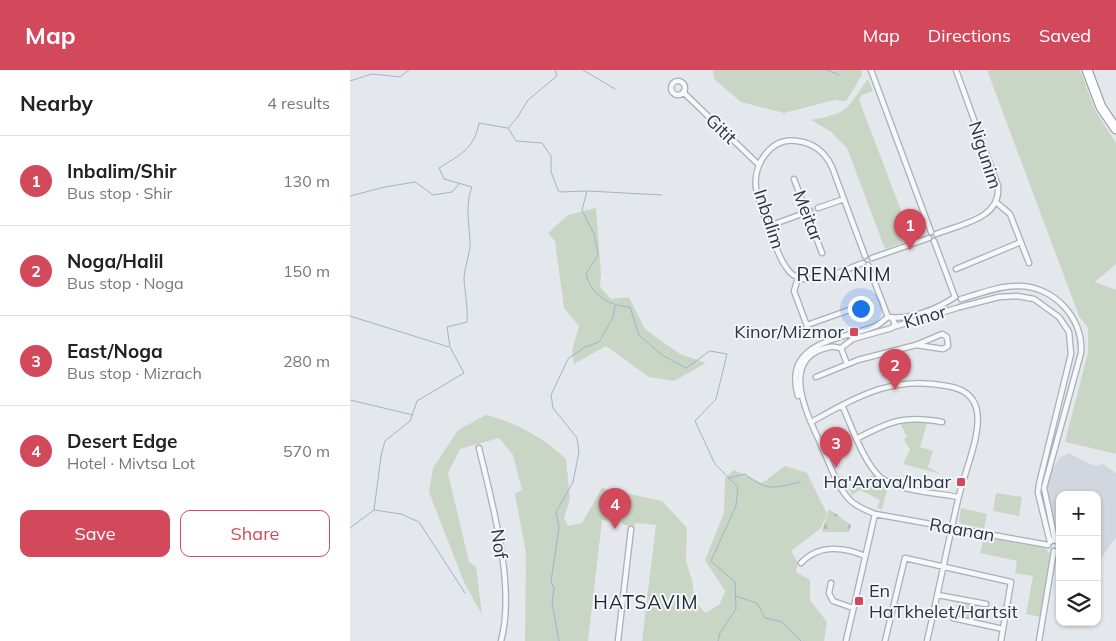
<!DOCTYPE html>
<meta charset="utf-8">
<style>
:root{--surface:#fff;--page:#f2f2f2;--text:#222;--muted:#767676;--line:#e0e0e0;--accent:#d1495b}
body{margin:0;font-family:Mulish,sans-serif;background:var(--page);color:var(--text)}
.controls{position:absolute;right:15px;bottom:15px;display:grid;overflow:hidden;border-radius:10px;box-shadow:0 1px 4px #0004}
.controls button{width:45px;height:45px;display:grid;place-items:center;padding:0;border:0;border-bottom:1px solid var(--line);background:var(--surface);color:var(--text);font:25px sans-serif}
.you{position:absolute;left:510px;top:238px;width:18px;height:18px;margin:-12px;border:4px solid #fff;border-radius:50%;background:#1a73e8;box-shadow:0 0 0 8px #1a73e833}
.badge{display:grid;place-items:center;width:32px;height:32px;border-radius:50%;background:var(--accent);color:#fff;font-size:16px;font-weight:700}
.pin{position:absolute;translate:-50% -41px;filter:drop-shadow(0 1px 2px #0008)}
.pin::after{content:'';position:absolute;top:26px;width:18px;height:15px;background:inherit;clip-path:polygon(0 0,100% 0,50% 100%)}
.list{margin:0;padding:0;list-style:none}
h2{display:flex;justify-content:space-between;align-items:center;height:65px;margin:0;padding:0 20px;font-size:21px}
h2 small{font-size:16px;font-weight:400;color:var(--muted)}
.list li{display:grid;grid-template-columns:32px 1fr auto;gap:15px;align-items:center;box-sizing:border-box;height:90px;padding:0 20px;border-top:1px solid var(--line)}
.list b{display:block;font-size:19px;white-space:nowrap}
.list p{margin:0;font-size:16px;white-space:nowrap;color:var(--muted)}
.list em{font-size:16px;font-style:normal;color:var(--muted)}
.actions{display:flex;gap:10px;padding:15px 20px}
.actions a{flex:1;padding:11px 0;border:1px solid var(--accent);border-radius:10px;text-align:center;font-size:18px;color:var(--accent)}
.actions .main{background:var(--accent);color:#fff}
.icon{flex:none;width:28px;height:28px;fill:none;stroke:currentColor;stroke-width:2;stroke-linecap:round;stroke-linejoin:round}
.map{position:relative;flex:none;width:766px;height:571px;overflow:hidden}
header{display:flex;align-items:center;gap:30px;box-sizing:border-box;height:70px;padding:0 25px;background:var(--accent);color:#fff}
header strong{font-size:24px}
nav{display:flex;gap:28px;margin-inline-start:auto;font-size:18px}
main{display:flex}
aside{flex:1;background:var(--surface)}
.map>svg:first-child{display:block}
.built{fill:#d2d6de}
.green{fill:#c9d6c5}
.forest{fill:url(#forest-firs)}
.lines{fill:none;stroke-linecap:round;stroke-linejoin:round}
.stream{stroke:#9fb4cc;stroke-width:1}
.street-casing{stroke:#a9aeb7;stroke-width:7}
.highway-casing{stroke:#8b94a3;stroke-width:11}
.street{stroke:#f7f8fa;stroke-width:4.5}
.highway{stroke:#fff;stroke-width:9}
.poi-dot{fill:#d1495b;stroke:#f4f6f9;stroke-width:2}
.labels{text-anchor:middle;stroke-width:4;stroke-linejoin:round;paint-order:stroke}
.street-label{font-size:18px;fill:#2b3445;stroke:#f4f6f9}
.poi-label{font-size:18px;fill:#2b3445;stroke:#f4f6f9;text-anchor:end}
.neighbourhood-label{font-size:19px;letter-spacing:1px;fill:#1d2536;stroke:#f4f6f9}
</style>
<header>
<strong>Map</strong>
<nav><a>Map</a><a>Directions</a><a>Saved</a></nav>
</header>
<main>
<aside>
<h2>Nearby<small>4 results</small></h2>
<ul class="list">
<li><span class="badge">1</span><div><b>Inbalim/Shir</b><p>Bus stop · Shir</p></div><em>130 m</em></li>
<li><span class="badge">2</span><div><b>Noga/Halil</b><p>Bus stop · Noga</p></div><em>150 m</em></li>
<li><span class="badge">3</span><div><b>East/Noga</b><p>Bus stop · Mizrach</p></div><em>280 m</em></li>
<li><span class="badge">4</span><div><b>Desert Edge</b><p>Hotel · Mivtsa Lot</p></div><em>570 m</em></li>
</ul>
<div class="actions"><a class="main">Save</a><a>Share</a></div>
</aside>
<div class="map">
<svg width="766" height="571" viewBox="0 0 766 571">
<defs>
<pattern id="forest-firs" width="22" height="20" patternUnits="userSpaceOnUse" patternTransform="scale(1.25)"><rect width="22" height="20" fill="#c9d6c5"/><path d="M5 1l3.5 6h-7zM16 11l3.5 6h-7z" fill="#adb8ab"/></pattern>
</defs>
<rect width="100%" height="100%" fill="#e4e7ec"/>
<path class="built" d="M719 383 738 393 746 396 753 394 766 403V467L748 493 747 425H710V462L706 459 700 437 696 417 701 401 709 388Z"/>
<path class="green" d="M363 0H511L512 5 496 31 484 30 434 43 391 32 364 9Z
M637 0H730L745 40 766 73V194L745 212 766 220V384L715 372 738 282V258L729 246Z
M518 9 523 21 512 25 509 30 562 169 535 179 497 78 480 61 461 50C500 43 496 39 518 9Z
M246 138 251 204 250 217 261 229 279 227 295 259 330 284 356 293 324 311 299 307 256 276 224 294 222 281 229 256 214 238 205 171 198 163 218 145Z
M136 345C165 352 194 368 216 389L220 429 214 448 218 456 232 453 252 418 312 431 337 458 336 491 342 510 345 532 356 543 370 534 375 521 355 490 374 443 375 408 384 400 412 413 435 396 457 403 477 444 471 458 441 481 448 493 446 502 460 510V530L477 552 474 571H292L306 455 287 453 283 456 274 455 271 452 252 450 238 571H175L176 483 165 424 172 420 163 385 149 368 110 379 98 403 119 492 126 497 132 545 114 512 79 422 83 398 108 360Z
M559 351 577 353 570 377 583 381 578 397 591 404 553 394 560 380 554 369 557 367 550 353Z
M523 405 538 416 532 439 527 438 530 430 510 420 502 425 499 419Z
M646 423 672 427 669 446 643 441Z
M611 438 637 444 634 459 612 454 609 452Z
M634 467 695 478 700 484 691 547 676 544 683 506 665 503 667 491 630 483Z
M607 532 625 535 622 550 604 547Z"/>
<path class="forest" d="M479 439 501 455 499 462H472Z"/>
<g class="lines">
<path class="stream" d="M205 0 207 6 178 30 167 48 158 58 166 71 192 73 201 86V102L209 122 237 121 232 140 244 164 248 185 236 204C241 225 259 236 280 237L289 265 312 285 336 298 360 281 377 284 366 329 345 351 365 394 388 417 386 436 361 491 385 512 386 539 370 563 368 571
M233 0 265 19
M477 0 489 5
M0 11 22 4 50 7 59 0
M238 121 312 125
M0 126 35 117 65 112 83 125 102 122 109 114
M0 246 99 277
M0 330 63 345
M379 408 395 404C417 422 424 418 450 412
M24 440 51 444 69 452 115 523
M0 458 24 440 31 386 35 371 60 351 67 331 114 303 100 277 97 257 117 252C118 237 115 224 114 209 114 197 121 183 120 171 119 152 115 134 122 117L94 109 89 98C110 85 124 79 129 53L157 58
M385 526 407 533 415 548 432 552 451 571
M209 571 202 532 204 518 201 511 209 458 206 442 223 412 229 382 227 368 203 338 201 325 218 289 233 278 249 272 263 247 265 236"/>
<g class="street-casing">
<path id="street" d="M521 0 581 162
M321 18a7 7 0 1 1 14 0a7 7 0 1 1-14 0Z
M333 22 409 95
M444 109 472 183
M647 133 660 144 679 193
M468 138 494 129
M419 156 460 141
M586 164C611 154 651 149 648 116L606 0
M584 171 605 227
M522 188 579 168
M513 193C496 199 473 212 454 209 447 208 440 204 436 197 427 185 409 133 406 118 403 94 421 67 447 71 464 73 475 82 482 97L515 186
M518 195 538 247
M606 199 671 172
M448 208 444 221 460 264
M611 229C629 224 648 216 667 216 703 215 734 248 731 283L694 418 705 470
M610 237 649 227 667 226 684 229 709 247 719 262 721 284 689 414 688 423 700 472
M542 248 545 254 542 258 503 269 491 278C487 278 485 276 480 277 426 287 459 348 472 377 480 394 486 415 499 429 506 437 516 440 525 444L698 475
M457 255 519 233
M543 257 607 238
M491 278 497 294
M466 307 508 290 566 275 592 264 597 267 598 276 593 279 566 275
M448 326C432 271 491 270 526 256 530 254 534 250 538 247 561 250 587 239 605 227
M492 335C501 355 514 393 530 407 547 421 587 423 608 427
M461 352C507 327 542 305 597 316 610 318 622 324 626 337 634 360 613 405 608 430 597 477 588 524 577 571
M508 368C540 351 555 345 592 352
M129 378C142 433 166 516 151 571
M702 470 707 471 710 475
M451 493C469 474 494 477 515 486
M481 513 479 523 483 531 503 538
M588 525 636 534
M603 548 653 559
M268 571 281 459
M496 571 525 444
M535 571 555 488 661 512 651 571
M689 571 704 481"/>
</g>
<g class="highway-casing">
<path id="highway" d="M737 0 751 37 766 59"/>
</g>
<use href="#street" class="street"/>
<use href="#highway" class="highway"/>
</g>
<g class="poi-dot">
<rect x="499" y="257" width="10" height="10" rx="2.5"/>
<rect x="606" y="407" width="10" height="10" rx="2.5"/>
<rect x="504" y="526" width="10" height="10" rx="2.5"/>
</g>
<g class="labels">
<g class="street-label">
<text transform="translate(371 59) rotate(44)" y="6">Gitit</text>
<text transform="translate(635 85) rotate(72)" y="6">Nigunim</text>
<text transform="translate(458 146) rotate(69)" y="6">Meitar</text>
<text transform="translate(419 149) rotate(72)" y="6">Inbalim</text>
<text transform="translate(575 247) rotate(-16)" y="6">Kinor</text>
<text transform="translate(612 460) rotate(10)" y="6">Raanan</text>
<text transform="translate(149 474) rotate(82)" y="6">Nof</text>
</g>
<g class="poi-label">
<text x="494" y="268">Kinor/Mizmor</text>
<text x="601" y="418">Ha'Arava/Inbar</text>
<text x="519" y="527" text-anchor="start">En<tspan x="519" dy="21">HaTkhelet/Hartsit</tspan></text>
</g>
<g class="neighbourhood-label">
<text x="494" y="211">RENANIM</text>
<text x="296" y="539">HATSAVIM</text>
</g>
</g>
</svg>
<div class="controls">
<button>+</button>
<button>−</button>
<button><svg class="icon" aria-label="layers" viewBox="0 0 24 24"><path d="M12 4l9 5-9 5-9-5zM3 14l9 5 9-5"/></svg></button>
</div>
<div class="you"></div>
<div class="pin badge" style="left:560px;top:180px">1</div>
<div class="pin badge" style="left:545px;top:320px">2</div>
<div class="pin badge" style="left:486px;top:398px">3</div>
<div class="pin badge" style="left:265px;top:459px">4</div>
</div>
</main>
